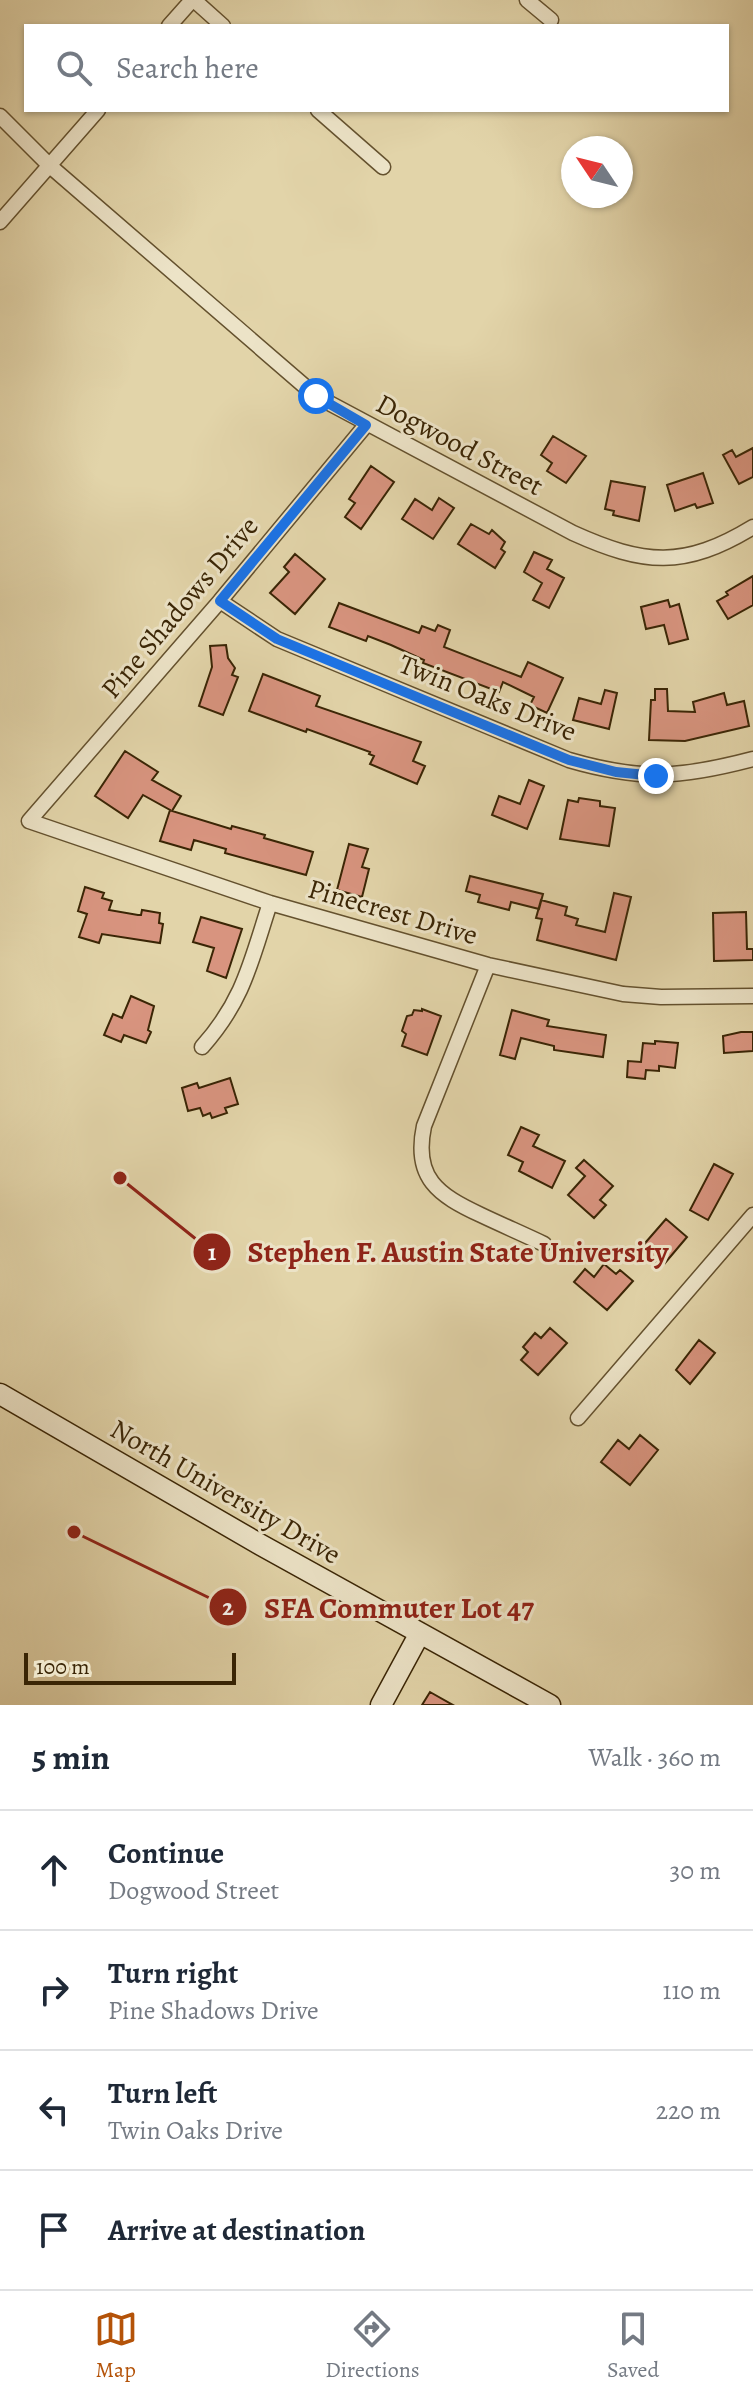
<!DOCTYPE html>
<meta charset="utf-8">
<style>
:root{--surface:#fff;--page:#f2f2f3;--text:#1f2937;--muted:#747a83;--line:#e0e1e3;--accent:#b45309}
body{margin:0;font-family:Alegreya,serif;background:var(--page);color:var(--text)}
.compass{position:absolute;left:561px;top:136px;width:72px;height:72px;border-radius:50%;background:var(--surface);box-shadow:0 2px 6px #0004;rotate:305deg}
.scale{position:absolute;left:24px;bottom:20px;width:212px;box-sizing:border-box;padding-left:8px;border:4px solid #3a2505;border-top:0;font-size:22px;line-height:28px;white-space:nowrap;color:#3a2505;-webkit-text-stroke:6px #ece3c7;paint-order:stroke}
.stop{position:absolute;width:24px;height:24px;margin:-18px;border:6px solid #1a73e8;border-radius:50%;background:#fff}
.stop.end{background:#1a73e8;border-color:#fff;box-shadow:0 2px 8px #0008}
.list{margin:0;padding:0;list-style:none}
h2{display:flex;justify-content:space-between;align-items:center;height:104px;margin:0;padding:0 32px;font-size:34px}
h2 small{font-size:26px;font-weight:400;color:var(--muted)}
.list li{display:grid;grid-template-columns:52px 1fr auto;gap:24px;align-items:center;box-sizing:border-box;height:120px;padding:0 32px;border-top:2px solid var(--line)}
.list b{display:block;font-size:30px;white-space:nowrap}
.list p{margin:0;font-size:26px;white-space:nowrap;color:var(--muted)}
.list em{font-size:26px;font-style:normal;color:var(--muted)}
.icon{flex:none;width:44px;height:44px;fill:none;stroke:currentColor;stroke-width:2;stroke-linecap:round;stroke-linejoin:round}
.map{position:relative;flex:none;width:753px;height:1705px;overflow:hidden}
.search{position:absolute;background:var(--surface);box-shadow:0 2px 6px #0004;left:24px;right:24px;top:24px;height:88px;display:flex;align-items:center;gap:20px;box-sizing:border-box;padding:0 28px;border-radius:0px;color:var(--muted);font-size:30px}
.sheet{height:584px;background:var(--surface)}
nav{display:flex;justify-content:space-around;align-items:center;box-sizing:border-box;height:112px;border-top:2px solid var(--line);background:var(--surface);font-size:22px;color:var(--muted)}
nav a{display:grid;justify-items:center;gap:4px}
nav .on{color:var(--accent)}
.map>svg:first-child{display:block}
.building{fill:#d8947f;stroke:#3a2505;stroke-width:2}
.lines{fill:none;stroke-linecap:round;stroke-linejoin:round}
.street-casing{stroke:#64512e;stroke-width:17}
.secondary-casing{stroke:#3a2505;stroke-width:23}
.street{stroke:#ece3c7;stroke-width:14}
.secondary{stroke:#ece3c7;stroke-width:20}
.route{stroke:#1a73e8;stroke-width:10}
.labels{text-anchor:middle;stroke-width:6;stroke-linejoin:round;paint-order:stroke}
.street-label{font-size:28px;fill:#3a2505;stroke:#ece3c7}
.leader{fill:none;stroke:#8f2418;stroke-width:3}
.callout-dot{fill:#8f2418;stroke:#ece3c7;stroke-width:3}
.mark-label{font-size:24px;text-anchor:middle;font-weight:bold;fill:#fff}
.callout-label{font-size:30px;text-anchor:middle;font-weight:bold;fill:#8f2418;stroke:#ece3c7;stroke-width:6;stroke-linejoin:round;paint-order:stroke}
</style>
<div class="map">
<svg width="753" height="1705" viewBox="0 0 753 1705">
<rect width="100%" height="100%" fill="#e2d4a9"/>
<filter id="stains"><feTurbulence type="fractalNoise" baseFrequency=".0025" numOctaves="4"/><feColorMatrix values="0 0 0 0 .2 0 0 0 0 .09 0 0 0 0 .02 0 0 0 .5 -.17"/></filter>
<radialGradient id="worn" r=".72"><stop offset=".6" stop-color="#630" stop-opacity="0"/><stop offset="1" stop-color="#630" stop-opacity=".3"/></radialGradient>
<path class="building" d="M553 436 586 456 566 483 547 471 552 463 541 455Z
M753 448V477L739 484 723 455 732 450 736 457Z
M371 466 394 482 361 529 345 517 355 503 349 499Z
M703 473 713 503 697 508 695 504 675 511 667 485Z
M611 481 645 487 639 521 613 515 614 511 605 509Z
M439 498 454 508 433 539 402 519 415 499 432 510Z
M471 524 489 534 492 530 505 542 501 549 505 552 495 568 458 544Z
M534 552 552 560 547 569 564 578 549 608 533 600 542 583 524 572Z
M295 554 325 579 295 614 270 593 289 572 284 567Z
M753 576V605L728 619 717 601 728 595 726 592Z
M668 600 670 607 679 604 688 639 669 644 664 625 646 629 641 607Z
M339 603 419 633 422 626 435 631 438 625 450 630 444 647 521 677 528 662 563 678 547 713 530 705 534 697 503 682 499 692 423 663 424 660 391 645 368 636 366 641 329 627Z
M226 645 228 658 235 668 232 675 238 677 223 715 199 706 212 667 210 646Z
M263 674 320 696 316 706 421 742 413 761 425 766 417 784 370 764 374 756 369 754 370 752 307 729 306 732 249 711Z
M655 689H667L668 711 695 712 693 702 724 693 727 705 744 701 749 726 685 741 649 740 651 700H655Z
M605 690 617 693 609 729 573 720 579 698 601 704Z
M125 751 158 772 152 780 181 796 172 811 231 829 232 826 265 835 264 838 313 852 306 875 225 853 226 849 194 840 191 850 160 841 170 810 143 795 128 818 95 796Z
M529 780 544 786 527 829 492 815 499 796 520 804Z
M579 798 600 801V806L615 808 609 846 560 839 568 800 578 802Z
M349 844 368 849 362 867 369 869 362 897 337 890Z
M470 876 543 894 539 909 511 902 509 910 478 902 480 895 466 891Z
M85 887 104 893 102 898 112 901 109 910 138 915H141L142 910 160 913 159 923 163 924 160 943 102 934 99 943 79 937 87 914 78 911Z
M614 893 631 897 616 960 537 940 542 919 536 918 541 900 567 907 565 915 578 919 576 925 605 932Z
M746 912 747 949H753V960L714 961 713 913Z
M201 917 242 929 226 978 207 971 214 948 193 942Z
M131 996 154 1006 148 1030 151 1032 146 1043 124 1035 121 1042 104 1035 113 1014 122 1018Z
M422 1009 441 1016 427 1055 402 1046 406 1034 402 1031 407 1016 412 1015 414 1010 422 1011Z
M512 1010 549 1020 547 1026 606 1035 603 1057 554 1050V1046L521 1038 515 1059 500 1055Z
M741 1032H753V1051L724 1053 723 1036Z
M655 1041 678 1043 675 1068 659 1066V1071L646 1070 645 1079 627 1077 628 1061 641 1062 643 1043 655 1044Z
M230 1078 238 1104 225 1108 227 1113 212 1118 210 1113 203 1116 200 1108 188 1111 182 1088 197 1083 199 1088Z
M521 1127 539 1135 533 1146 565 1161 552 1188 519 1171 523 1162 508 1155Z
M584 1160 613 1186 600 1200 606 1205 594 1218 568 1195 585 1176 576 1168Z
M714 1164 733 1174 708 1220 690 1210Z
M666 1219 687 1237 665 1263 660 1259 655 1264 639 1250Z
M604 1264 616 1274 620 1270 633 1281 607 1310 574 1282 585 1269 594 1277Z
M550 1328 567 1343 538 1375 521 1360 528 1352 523 1347 535 1333 541 1338Z
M699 1340 715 1353 690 1384 676 1370Z
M640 1435 658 1450 630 1485 601 1462 618 1440 629 1449Z
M430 1692 453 1705H422Z"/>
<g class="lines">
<g class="street-casing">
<path id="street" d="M194 0 223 26
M527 0 551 20
M169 26 192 0
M318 110 383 167
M0 116 50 166 316 396 573 533C644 565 684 569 753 527
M0 222 98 110
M366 425 220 601 29 821 270 903 488 965 623 994 661 997 753 996
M220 601 277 639 569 760C641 781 681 778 753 759
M488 965 424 1126C413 1178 438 1195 481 1215 502 1225 523 1234 544 1244
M202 1047C244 1000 251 961 270 903
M578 1418 753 1215"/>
</g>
<g class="secondary-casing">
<path id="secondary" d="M0 1394 261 1545 550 1705
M381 1705 420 1633"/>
</g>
<use href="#street" class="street"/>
<use href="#secondary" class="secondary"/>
</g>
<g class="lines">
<path class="route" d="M316 396 366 425 220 601 277 639 569 760 616 772 656 776"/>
</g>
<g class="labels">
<g class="street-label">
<text transform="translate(460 444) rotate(28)" y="10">Dogwood Street</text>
<text transform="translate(179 607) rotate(-50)" y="10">Pine Shadows Drive</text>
<text transform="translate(488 697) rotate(22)" y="10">Twin Oaks Drive</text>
<text transform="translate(393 911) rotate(16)" y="10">Pinecrest Drive</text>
<text transform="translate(226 1491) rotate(30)" y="10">North University Drive</text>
</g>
</g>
<path class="leader" d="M120 1178L212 1252M74 1532L228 1607"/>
<g class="callout-dot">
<circle cx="120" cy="1178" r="8"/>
<circle cx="74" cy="1532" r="8"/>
<circle cx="212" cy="1252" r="20"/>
<circle cx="228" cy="1607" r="20"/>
</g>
<g class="mark-label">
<text x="212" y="1260">1</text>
<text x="228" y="1615">2</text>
</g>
<g class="callout-label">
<text x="458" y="1262">Stephen F. Austin State University</text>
<text x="399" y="1618">SFA Commuter Lot 47</text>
</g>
<rect width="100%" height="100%" filter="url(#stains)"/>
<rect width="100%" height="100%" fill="url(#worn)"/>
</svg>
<svg class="compass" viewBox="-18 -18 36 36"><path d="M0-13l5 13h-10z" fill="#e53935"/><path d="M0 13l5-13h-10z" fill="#747a83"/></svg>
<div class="scale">100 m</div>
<div class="stop" style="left:316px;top:396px"></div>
<div class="stop end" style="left:656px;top:776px"></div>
<div class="search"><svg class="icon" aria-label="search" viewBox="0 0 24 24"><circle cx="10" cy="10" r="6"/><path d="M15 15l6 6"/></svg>Search here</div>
</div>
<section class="sheet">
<h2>5 min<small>Walk · 360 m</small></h2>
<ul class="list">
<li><svg class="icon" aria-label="ahead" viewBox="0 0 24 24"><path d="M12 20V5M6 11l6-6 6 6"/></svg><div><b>Continue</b><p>Dogwood Street</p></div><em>30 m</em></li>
<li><svg class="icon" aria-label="right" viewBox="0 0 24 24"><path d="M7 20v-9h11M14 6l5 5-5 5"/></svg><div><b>Turn right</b><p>Pine Shadows Drive</p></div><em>110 m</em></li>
<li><svg class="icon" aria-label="left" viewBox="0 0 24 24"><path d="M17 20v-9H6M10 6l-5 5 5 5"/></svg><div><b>Turn left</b><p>Twin Oaks Drive</p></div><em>220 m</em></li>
<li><svg class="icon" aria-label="arrive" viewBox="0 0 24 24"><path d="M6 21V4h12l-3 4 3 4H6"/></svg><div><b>Arrive at destination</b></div></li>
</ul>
</section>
<nav>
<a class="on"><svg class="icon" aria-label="map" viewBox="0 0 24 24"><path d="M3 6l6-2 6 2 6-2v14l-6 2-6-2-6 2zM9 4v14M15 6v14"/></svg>Map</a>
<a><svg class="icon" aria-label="directions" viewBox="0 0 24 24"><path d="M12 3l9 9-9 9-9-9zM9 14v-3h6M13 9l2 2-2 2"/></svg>Directions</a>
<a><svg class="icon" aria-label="saved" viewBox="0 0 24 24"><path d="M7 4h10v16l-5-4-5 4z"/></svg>Saved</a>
</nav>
